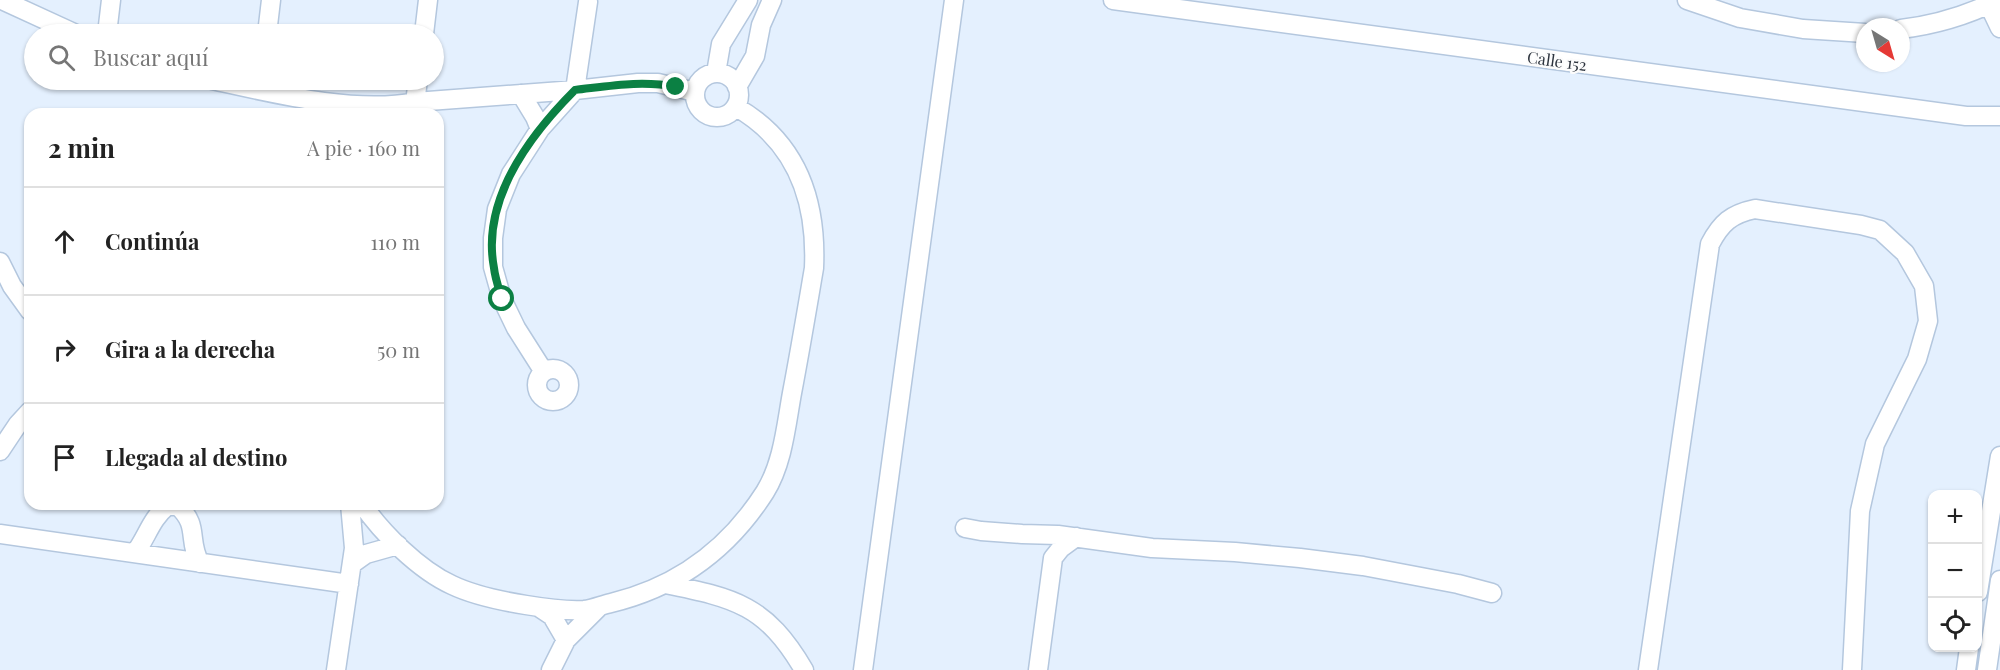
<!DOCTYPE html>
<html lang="es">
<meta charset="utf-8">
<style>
:root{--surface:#fff;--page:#f6f6f6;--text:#222;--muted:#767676;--line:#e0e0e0}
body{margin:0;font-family:"Playfair Display",serif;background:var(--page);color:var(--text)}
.controls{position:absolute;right:18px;bottom:18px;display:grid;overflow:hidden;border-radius:12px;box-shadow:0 2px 4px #0004}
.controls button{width:54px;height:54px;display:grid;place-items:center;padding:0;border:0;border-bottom:2px solid var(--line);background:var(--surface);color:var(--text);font:30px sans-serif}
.compass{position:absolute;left:1856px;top:18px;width:54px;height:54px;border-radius:50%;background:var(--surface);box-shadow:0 2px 4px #0004;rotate:143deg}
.stop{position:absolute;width:18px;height:18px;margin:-14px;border:4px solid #0b8043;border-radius:50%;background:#fff}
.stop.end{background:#0b8043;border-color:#fff;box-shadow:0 2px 6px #0008}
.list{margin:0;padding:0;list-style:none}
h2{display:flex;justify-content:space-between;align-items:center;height:78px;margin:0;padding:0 24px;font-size:26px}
h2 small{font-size:20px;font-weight:400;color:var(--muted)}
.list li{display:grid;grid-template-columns:39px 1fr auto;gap:18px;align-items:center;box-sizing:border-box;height:108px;padding:0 24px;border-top:2px solid var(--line)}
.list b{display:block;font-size:22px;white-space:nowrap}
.list em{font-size:20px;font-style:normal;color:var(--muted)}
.icon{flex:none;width:33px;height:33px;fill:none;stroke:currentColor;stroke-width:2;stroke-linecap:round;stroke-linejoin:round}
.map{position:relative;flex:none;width:2000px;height:670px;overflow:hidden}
.search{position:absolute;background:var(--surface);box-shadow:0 2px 4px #0004;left:24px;top:24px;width:420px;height:66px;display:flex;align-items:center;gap:15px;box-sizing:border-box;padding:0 21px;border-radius:33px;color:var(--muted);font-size:22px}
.panel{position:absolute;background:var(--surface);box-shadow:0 2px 4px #0004;left:24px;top:108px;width:420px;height:402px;border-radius:18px}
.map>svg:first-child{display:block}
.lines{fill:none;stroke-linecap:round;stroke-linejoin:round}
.minor-casing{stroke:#b4c7de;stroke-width:21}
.minor{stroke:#fff;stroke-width:18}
.route{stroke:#0b8043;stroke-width:8}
.labels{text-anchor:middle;stroke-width:4.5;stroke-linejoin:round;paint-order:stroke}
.street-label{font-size:16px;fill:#2d343e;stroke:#fcfcfc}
</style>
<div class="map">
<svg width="2000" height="670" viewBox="0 0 2000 670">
<rect width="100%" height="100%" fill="#e4f0fe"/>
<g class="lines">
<g class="minor-casing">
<path id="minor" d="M2 0 76 34
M1113 0 1966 116H2000
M1687 0 1740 18 1803 29 1865 33
M1989 5 2000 28
M1901 29C1934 25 1968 15 1998 0
M107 34 111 0
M267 34 271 0
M424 34 428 0
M695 95a22 22 0 1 1 44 0a22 22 0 1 1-44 0Z
M716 73 721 44 748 0
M212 80C272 93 354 114 415 102L575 90 638 83H658L695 92
M737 87 755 56 761 25 772 0
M521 94 535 117 540 129
M415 102 418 80
M0 262 12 286 30 311
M537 385a16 16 0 1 1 32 0a16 16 0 1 1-32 0Z
M544 372 516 328 502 299 493 267V238L497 209 511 174 540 129 575 90 588 2
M0 451 18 424 30 411
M362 504C382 533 419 570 452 585 475 596 501 601 526 605 544 608 566 611 584 610 593 609 602 605 611 603 677 587 728 550 765 492 783 463 786 426 792 393 800 351 807 309 814 268 817 201 797 142 736 107
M965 528 981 531 1022 534 1058 535 1152 548 1235 552 1300 558 1363 566 1458 584 1492 593
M0 534 349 584
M135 553C147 537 151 519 167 506H178C200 526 187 540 200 563
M352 564 366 554 398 545
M665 584C735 598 766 605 804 670
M1978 592 2000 456
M540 608 552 616 566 640
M336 670 354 548 350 504
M551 670 566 640 600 606
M863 670 954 0
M1038 670 1053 558 1061 548 1076 537
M1648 670 1710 244C1721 223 1731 214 1755 209L1861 225 1880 230 1905 253 1924 286 1928 321 1917 359 1875 444 1860 511 1852 670
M1966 670 1969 648
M1987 670 2000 580"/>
</g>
<use href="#minor" class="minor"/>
</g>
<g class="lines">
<path class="route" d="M502 299C499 289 495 278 494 268 481 200 530 135 575 90 610 86 642 80 676 87"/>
</g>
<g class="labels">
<g class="street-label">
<text transform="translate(1557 61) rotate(8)" y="6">Calle 152</text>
</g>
</g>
</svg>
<div class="controls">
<button>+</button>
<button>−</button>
<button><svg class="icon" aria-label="locate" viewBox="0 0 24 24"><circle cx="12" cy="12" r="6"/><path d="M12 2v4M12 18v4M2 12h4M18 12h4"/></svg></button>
</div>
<svg class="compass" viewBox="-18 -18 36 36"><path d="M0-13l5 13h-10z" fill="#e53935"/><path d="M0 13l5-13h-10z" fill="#767676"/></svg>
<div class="stop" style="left:502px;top:299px"></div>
<div class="stop end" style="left:676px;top:87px"></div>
<div class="search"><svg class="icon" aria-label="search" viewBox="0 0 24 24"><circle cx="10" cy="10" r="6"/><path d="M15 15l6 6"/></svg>Buscar aquí</div>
<section class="panel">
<h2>2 min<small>A pie · 160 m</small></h2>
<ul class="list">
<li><svg class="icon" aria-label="ahead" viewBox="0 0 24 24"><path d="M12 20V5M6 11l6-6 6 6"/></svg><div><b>Continúa</b></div><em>110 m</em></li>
<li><svg class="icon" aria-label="right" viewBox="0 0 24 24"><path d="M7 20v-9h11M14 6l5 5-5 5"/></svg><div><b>Gira a la derecha</b></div><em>50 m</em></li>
<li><svg class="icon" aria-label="arrive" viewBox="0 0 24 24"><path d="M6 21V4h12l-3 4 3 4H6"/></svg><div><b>Llegada al destino</b></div></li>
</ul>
</section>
</div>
